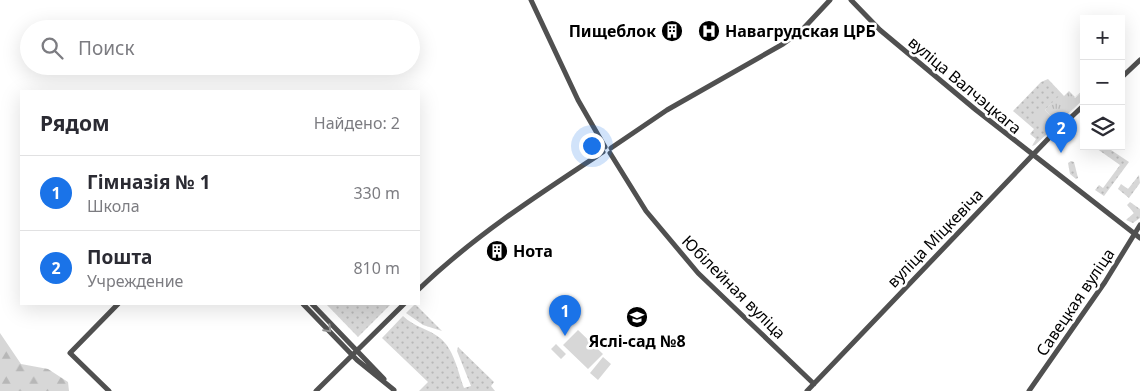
<!DOCTYPE html>
<html lang="ru">
<meta charset="utf-8">
<style>
:root{--surface:#fff;--page:#f2f2f3;--text:#2b2b33;--muted:#7c7c81;--line:#e1e1e2;--accent:#1a73e8}
body{margin:0;font-family:"Noto Sans",sans-serif;background:var(--page);color:var(--text)}
.controls{position:absolute;right:15px;top:15px;display:grid;overflow:hidden;border-radius:0px;box-shadow:0 5px 20px #0002}
.controls button{width:45px;height:45px;display:grid;place-items:center;padding:0;border:0;border-bottom:1px solid var(--line);background:var(--surface);color:var(--text);font:25px sans-serif}
.you{position:absolute;left:591px;top:145px;width:18px;height:18px;margin:-12px;border:4px solid #fff;border-radius:50%;background:#1a73e8;box-shadow:0 0 0 8px #1a73e833}
.badge{display:grid;place-items:center;width:32px;height:32px;border-radius:50%;background:var(--accent);color:#fff;font-size:16px;font-weight:700}
.pin{position:absolute;translate:-50% -41px;filter:drop-shadow(0 1px 2px #0008)}
.pin::after{content:'';position:absolute;top:26px;width:18px;height:15px;background:inherit;clip-path:polygon(0 0,100% 0,50% 100%)}
.list{margin:0;padding:0;list-style:none}
h2{display:flex;justify-content:space-between;align-items:center;height:65px;margin:0;padding:0 20px;font-size:21px}
h2 small{font-size:16px;font-weight:400;color:var(--muted)}
.list li{display:grid;grid-template-columns:32px 1fr auto;gap:15px;align-items:center;box-sizing:border-box;height:75px;padding:0 20px;border-top:1px solid var(--line)}
.list b{display:block;font-size:19px;white-space:nowrap}
.list p{margin:0;font-size:16px;white-space:nowrap;color:var(--muted)}
.list em{font-size:16px;font-style:normal;color:var(--muted)}
.icon{flex:none;width:28px;height:28px;fill:none;stroke:currentColor;stroke-width:2;stroke-linecap:round;stroke-linejoin:round}
.map{position:relative;flex:none;width:1140px;height:391px;overflow:hidden}
.search{position:absolute;background:var(--surface);box-shadow:0 5px 20px #0002;left:20px;top:20px;width:400px;height:55px;display:flex;align-items:center;gap:12px;box-sizing:border-box;padding:0 18px;border-radius:28px;color:var(--muted);font-size:19px}
.panel{position:absolute;background:var(--surface);box-shadow:0 5px 20px #0002;left:20px;top:90px;width:400px;height:215px;border-radius:0px}
.map>svg:first-child{display:block}
.grass{fill:url(#grass-dots)}
.forest{fill:url(#forest-firs)}
.park{fill:url(#park-tufts)}
.pitch{fill:#d7d7d7}
.lines{fill:none;stroke-linecap:round;stroke-linejoin:round}
.tertiary{stroke:#505050;stroke-width:5}
.oneway{stroke:#969696}
.labels{text-anchor:middle;stroke-width:5;stroke-linejoin:round;paint-order:stroke}
.poi-label{font-size:16px;font-weight:bold;fill:#000;stroke:#fff;text-anchor:start}
.street-label{font-size:16px;fill:#000;stroke:#fff}
</style>
<div class="map">
<svg width="1140" height="391" viewBox="0 0 1140 391">
<defs>
<pattern id="grass-dots" width="8" height="8" patternUnits="userSpaceOnUse" patternTransform="scale(1.25)"><rect width="8" height="8" fill="#d7d7d7"/><path d="M2 2h.1M6 6h.1" fill="none" stroke="#b7b7b7" stroke-width="1.8" stroke-linecap="round"/></pattern>
<pattern id="forest-firs" width="22" height="20" patternUnits="userSpaceOnUse" patternTransform="scale(1.25)"><rect width="22" height="20" fill="#d7d7d7"/><path d="M5 1l3.5 6h-7zM16 11l3.5 6h-7z" fill="#b7b7b7"/></pattern>
<pattern id="park-tufts" width="24" height="20" patternUnits="userSpaceOnUse" patternTransform="scale(1.25)"><rect width="24" height="20" fill="#d7d7d7"/><path d="M3 7l-1-3M5 7V3M7 7l1-3M15 17l-1-3M17 17v-4M19 17l1-3" fill="none" stroke="#b7b7b7"/></pattern>
</defs>
<rect width="100%" height="100%" fill="#fff"/>
<path class="grass" d="M1048 79 1064 96 1069 91 1075 97 1082 91 1084 92C1078 93 1071 105 1061 95L1045 110 1058 123 1084 100 1035 145 1032 146 1036 139 1030 134 1034 129 1013 111 1041 82Z
M1105 146 1129 162 1104 196 1095 190 1099 185 1103 188 1120 165 1093 146Z
M1071 161 1074 162 1078 178 1076 179 1070 174 1068 163Z
M1139 175 1140 183 1129 198 1118 189 1121 184 1128 189Z
M1130 202 1140 209V218L1133 223 1126 220 1134 213 1127 205Z
M326 304H389L390 305 358 337Z
M415 304 442 331 423 325 406 313Z
M403 316C414 327 429 329 440 338 454 349 458 372 464 388L471 386 457 351 458 347 494 382 491 386 495 391H419L428 382 382 338Z"/>
<path class="forest" d="M0 333 21 364 48 369 68 382 69 391H0Z"/>
<path class="park" d="M1069 92 1075 98 1082 92 1084 99 1058 123 1045 110 1061 94 1064 97Z"/>
<path class="pitch" d="M1043 109 1055 121 1046 130 1034 118Z
M578 330 603 354 588 369 563 345Z
M556 344 566 354 561 359 551 349Z
M603 357 611 364 598 380 590 373Z"/>
<g class="lines">
<path class="tertiary" d="M531 0 578 100 605 147
M851 0 880 30 976 110 1140 238
M1121 78 1140 60
M611 148 667 110 783 44 801 31 830 0
M610 153 646 211 698 273 814 384
M419 289C474 236 539 194 603 152
M303 304 357 360 394 390
M312 304 384 379
M109 391 70 353 118 304
M316 391 404 304
M807 391 1048 139 1084 105
M1029 391 1105 282 1140 225"/>
</g>
<defs><path id="oneway-chevron" d="M-2-3.5L2.5 0L-2 3.5" fill="none" stroke-width="1.6" stroke-linecap="round" stroke-linejoin="round" transform="scale(1.25)"/></defs>
<use class="oneway" href="#oneway-chevron" transform="translate(328 329) rotate(46)"/>
<defs>
<g id="building-disc" transform="scale(1.125)"><circle r="9.5" fill="#000" stroke="#fff"/><path d="M-4-6H4V6H1V3H-1V6H-4ZM-2.5-4.3h1.7v1.8h-1.7ZM.8-4.3h1.7v1.8H.8ZM-2.5-1h1.7V.8h-1.7ZM.8-1h1.7V.8H.8Z" fill="#fff"/></g>
<g id="hospital-disc" transform="scale(1.125)"><circle r="9.5" fill="#000" stroke="#fff"/><path d="M-5-5h3v3.5h4V-5h3V5h-3V1.5h-4V5h-3Z" fill="#fff"/></g>
<g id="school-disc" transform="scale(1.125)"><circle r="9.5" fill="#000" stroke="#fff"/><path d="M0-5L7-2L0 1L-7-2ZM-4 1L0 2.5L4 1V4Q0 6-4 4Z" fill="#fff"/></g>
</defs>
<g fill-rule="evenodd">
<use href="#building-disc" x="672" y="31"/>
<use href="#hospital-disc" x="709" y="31"/>
<use href="#building-disc" x="497" y="251"/>
<use href="#school-disc" x="637" y="317"/>
</g>
<g class="labels">
<g class="poi-label">
<text x="656" y="37" text-anchor="end">Пищеблок</text>
<text x="725" y="37">Навагрудская ЦРБ</text>
<text x="513" y="257">Нота</text>
<text x="637" y="347" text-anchor="middle">Яслі-сад №8</text>
</g>
<g class="street-label">
<text transform="translate(965 85) rotate(40)" y="6">вуліца Валчэцкага</text>
<text transform="translate(935 238) rotate(-46)" y="6">вуліца Міцкевіча</text>
<text transform="translate(734 287) rotate(45)" y="6">Юбілейная вуліца</text>
<text transform="translate(1075 302) rotate(-56)" y="6">Савецкая вуліца</text>
</g>
</g>
</svg>
<div class="controls">
<button>+</button>
<button>−</button>
<button><svg class="icon" aria-label="layers" viewBox="0 0 24 24"><path d="M12 4l9 5-9 5-9-5zM3 14l9 5 9-5"/></svg></button>
</div>
<div class="you"></div>
<div class="pin badge" style="left:565px;top:336px">1</div>
<div class="pin badge" style="left:1061px;top:153px">2</div>
<div class="search"><svg class="icon" aria-label="search" viewBox="0 0 24 24"><circle cx="10" cy="10" r="6"/><path d="M15 15l6 6"/></svg>Поиск</div>
<section class="panel">
<h2>Рядом<small>Найдено: 2</small></h2>
<ul class="list">
<li><span class="badge">1</span><div><b>Гімназія № 1</b><p>Школа</p></div><em>330 m</em></li>
<li><span class="badge">2</span><div><b>Пошта</b><p>Учреждение</p></div><em>810 m</em></li>
</ul>
</section>
</div>
